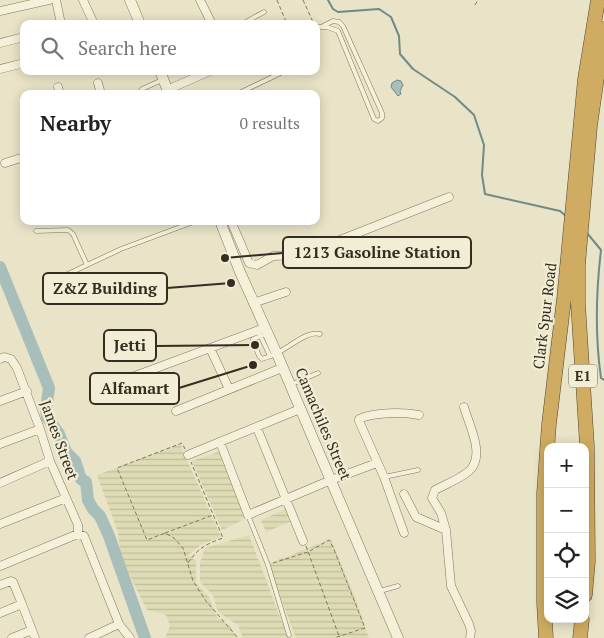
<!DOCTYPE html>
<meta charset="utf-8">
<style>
:root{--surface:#fff;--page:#f2f2f2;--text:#222;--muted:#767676;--line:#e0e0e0}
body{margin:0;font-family:"PT Serif",serif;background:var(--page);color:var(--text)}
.controls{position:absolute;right:15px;bottom:15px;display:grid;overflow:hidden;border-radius:10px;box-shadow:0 2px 12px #0003}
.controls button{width:45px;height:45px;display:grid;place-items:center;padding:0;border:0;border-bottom:1px solid var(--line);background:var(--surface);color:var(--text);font:25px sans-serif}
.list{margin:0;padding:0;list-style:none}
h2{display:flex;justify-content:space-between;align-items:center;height:65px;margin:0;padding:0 20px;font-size:21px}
h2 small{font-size:16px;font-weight:400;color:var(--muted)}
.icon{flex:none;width:28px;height:28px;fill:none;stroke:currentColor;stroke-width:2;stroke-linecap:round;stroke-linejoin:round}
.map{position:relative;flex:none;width:604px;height:638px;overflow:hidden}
.search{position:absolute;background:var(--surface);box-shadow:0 2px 12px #0003;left:20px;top:20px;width:300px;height:55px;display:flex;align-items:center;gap:12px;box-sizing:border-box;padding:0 18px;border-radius:10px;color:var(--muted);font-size:19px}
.panel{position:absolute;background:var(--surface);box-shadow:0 2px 12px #0003;left:20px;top:90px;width:300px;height:135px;border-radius:10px}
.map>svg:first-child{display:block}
.farmland{fill:url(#farmland-rules)}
.water{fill:#a7beba;stroke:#6f8b87}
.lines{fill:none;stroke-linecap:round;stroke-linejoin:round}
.stream{stroke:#6f8b87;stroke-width:2}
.river{stroke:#a7beba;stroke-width:12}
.service-casing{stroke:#83765e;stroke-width:5}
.minor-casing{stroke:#83765e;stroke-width:9}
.tertiary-casing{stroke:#83765e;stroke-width:11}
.motorway-casing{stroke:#514432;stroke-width:15}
.path{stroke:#83765e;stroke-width:1;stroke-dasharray:4 2.5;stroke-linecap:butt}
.service{stroke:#f5f0d9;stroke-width:4}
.minor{stroke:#f5f0d9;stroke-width:8}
.tertiary{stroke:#f5f0d9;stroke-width:10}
.motorway{stroke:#cfac61;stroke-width:14}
.labels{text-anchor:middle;stroke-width:4.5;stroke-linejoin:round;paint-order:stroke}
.shield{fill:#f2edd5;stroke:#6e6756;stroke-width:1}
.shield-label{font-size:14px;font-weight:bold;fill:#352d20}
.street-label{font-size:15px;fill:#352d20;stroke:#f2edd5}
.leader{fill:none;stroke:#352d20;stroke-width:2}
.callout-dot{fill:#352d20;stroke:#f2edd5;stroke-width:2}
.callout{fill:#f2edd5;stroke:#352d20;stroke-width:2}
.callout-label{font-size:16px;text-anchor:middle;font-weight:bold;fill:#352d20}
</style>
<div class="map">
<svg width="604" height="638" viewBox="0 0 604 638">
<defs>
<pattern id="farmland-rules" width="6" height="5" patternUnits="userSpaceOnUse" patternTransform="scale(1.25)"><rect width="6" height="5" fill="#dedcb5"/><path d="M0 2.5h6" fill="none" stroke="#bfbd9b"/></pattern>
</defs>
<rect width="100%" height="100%" fill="#e9e3c7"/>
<path class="farmland" d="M180 444 221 537 202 544 188 555 196 561V583L209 597 217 617 230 626 237 638H165L170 626 166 615 147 610 121 558 118 532 97 475Z
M221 451 245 519 222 530 192 461Z
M289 508 294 520 266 532 261 520Z
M249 535 288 638H243L238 625 218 612 213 595 200 582V563L205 548Z
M331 539 356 600 369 638H296L268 564Z"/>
<path class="water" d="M397 80 401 81 403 85 400 91 401 94 398 96 391 87 392 83Z"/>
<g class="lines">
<path class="stream" d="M328 0 333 9 338 12 379 9 391 17 399 36 400 54 413 69 455 97 474 115 484 145 482 175 485 194 560 211 566 216
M587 233 601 250C596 292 595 336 601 378L604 380"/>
<path class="river" d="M0 267 49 388 46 409 47 417 59 434 66 452 75 461 81 479 86 482 88 500 93 509 100 516 109 536 145 638"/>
<g class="service-casing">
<path id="service" d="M242 24 264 12
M316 27H327L338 31 374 119 378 121 382 118V113L343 26 339 22 333 21 323 26
M139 94 142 89 162 80
M237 94 285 71
M36 231 68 230 73 234 87 265
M53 281 121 249 196 221
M258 331 270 356
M254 342 253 339 263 335
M256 348 259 356 262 359C267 357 273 356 277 353 289 348 307 330 320 334
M290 385 318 373
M384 477 418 470
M248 515 268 565 289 635
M380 591 398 586"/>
</g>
<g class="minor-casing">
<path id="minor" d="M56 0 61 24
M83 0 94 24
M200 0 212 24
M0 11 49 0
M0 43 24 37
M0 69 24 63
M98 83 101 94
M58 87 60 94
M167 90 210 71
M5 163 24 157
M231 221 249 263 257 265 273 256 300 255 312 251 449 197
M253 303 286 292
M210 348 229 389
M0 359 4 357 11 359 17 368 40 429 50 461 78 525V534L73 536 0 566
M132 377 264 328
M0 401 27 391
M464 407C469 425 486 456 469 471 460 479 446 484 435 490L432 498 441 513 446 530 451 586 469 624 471 631 470 638
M176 411 282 368
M257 428 303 541
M220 442 248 515 331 480 377 463
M0 444 40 429
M188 455 300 409
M0 483 50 461
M404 494 416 517 446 530
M0 524 66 498
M404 533 384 477 359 421V419C374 412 403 412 419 415
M78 534 84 536 119 624
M0 585 11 581 13 582 22 604
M0 613 22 604 35 638
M12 638 32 630
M89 638 119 624 130 638"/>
</g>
<g class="tertiary-casing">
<path id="tertiary" d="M130 0 140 24
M160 71 169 94
M220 221 240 272 277 354 398 638"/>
</g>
<g class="motorway-casing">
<path id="motorway" d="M585 595 588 561 587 446 578 303V265L590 126 604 29
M546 638 544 603V493L549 424 564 299 585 79 598 0
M580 638 582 619"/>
</g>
<path class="path" d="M277 0 287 24
M303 0 313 22
M475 5 478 0
M185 449 182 443 117 468 147 540 165 533 174 538 183 548 193 581 206 601 238 638
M165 533 213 515
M306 546 339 636
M188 563C198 548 206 544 223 538L191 462
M273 563 308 552 329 540 333 547 365 628 334 638"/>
<use href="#service" class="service"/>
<use href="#minor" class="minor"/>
<use href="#tertiary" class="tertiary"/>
<use href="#motorway" class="motorway"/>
</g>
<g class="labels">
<rect class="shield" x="569" y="364.5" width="28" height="23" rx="4"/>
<g class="shield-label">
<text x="583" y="381">E1</text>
</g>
<g class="street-label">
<text transform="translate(545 316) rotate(-83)" y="5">Clark Spur Road</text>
<text transform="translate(323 424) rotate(67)" y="5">Camachiles Street</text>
<text transform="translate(59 440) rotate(70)" y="5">James Street</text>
</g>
</g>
<path class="leader" d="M225 258L283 253M231 283L167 288M255 345L156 346M253 365L179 388"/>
<g class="callout-dot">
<circle cx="225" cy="258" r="5"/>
<circle cx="231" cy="283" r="5"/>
<circle cx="255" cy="345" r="5"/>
<circle cx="253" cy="365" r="5"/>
</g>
<g class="callout">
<rect x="283" y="237" width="188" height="31" rx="5"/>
<rect x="43" y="273" width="124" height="31" rx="5"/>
<rect x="104" y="330" width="52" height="31" rx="5"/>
<rect x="90" y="373" width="89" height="31" rx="5"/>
</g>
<g class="callout-label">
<text x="377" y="258">1213 Gasoline Station</text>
<text x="105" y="294">Z&amp;Z Building</text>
<text x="130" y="351">Jetti</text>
<text x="135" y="394">Alfamart</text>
</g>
</svg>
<div class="controls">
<button>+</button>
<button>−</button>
<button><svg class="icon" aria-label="locate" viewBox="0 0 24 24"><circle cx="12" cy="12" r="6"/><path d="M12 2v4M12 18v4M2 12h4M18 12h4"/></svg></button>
<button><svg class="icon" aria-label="layers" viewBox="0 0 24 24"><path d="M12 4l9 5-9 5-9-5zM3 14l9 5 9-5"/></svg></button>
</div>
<div class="search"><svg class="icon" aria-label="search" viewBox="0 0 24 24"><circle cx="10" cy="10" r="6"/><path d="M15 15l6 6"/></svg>Search here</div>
<section class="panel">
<h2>Nearby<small>0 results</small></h2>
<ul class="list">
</ul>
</section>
</div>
